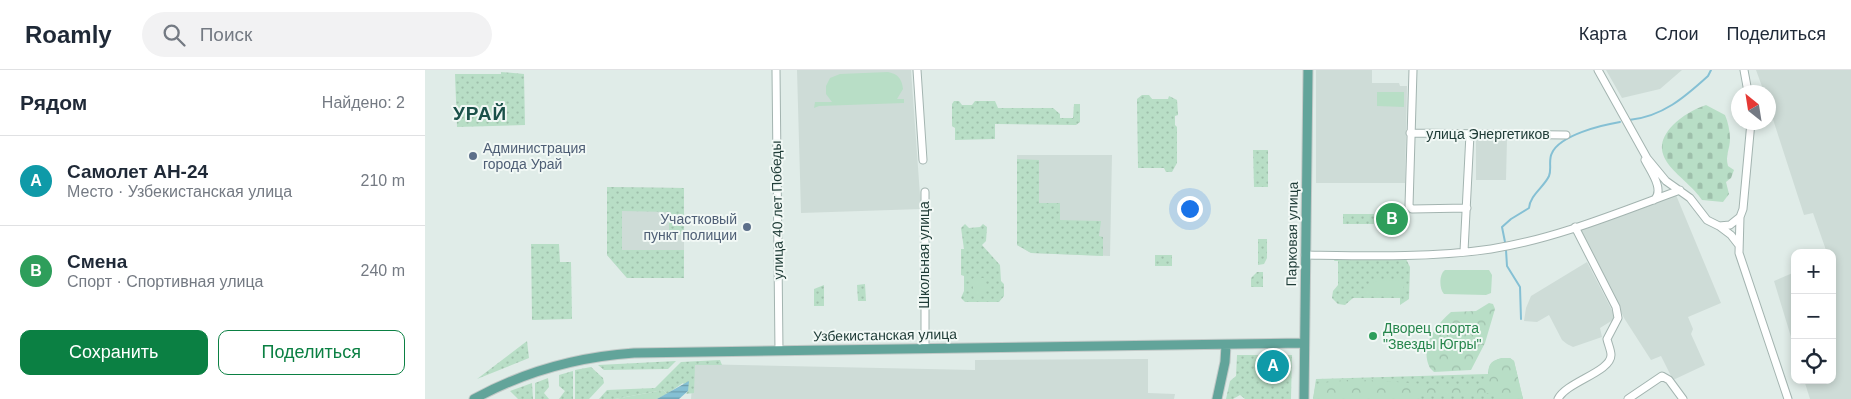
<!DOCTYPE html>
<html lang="ru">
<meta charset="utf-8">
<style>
:root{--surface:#fff;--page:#f2f2f3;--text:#1f2937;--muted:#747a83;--line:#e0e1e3;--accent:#0b8043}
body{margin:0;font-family:Arial,sans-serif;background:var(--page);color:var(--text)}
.controls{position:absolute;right:15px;bottom:15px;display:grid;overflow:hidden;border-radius:10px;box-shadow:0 2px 8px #0003}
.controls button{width:45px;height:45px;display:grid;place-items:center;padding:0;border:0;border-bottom:1px solid var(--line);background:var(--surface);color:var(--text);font:25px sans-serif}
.compass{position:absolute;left:1306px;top:15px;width:45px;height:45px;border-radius:50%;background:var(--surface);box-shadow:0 2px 8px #0003;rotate:330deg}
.you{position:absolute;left:764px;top:138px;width:18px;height:18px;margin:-12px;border:4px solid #fff;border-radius:50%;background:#1a73e8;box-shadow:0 0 0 8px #1a73e833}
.badge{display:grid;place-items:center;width:32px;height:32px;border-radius:50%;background:var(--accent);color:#fff;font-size:16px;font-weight:700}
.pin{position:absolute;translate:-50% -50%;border:2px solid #fff;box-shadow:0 1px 5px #0006}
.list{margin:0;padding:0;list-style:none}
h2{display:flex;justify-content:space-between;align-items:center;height:65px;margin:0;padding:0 20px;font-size:21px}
h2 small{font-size:16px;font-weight:400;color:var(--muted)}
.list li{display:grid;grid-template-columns:32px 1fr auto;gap:15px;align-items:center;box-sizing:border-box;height:90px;padding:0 20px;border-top:1px solid var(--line)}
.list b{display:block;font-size:19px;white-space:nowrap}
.list p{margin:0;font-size:16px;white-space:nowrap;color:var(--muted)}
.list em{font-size:16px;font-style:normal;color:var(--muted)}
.actions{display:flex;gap:10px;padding:15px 20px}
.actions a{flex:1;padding:11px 0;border:1px solid var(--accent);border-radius:10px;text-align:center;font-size:18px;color:var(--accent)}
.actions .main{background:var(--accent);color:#fff}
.icon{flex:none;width:28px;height:28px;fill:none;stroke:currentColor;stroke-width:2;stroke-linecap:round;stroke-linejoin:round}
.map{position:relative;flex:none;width:1426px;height:329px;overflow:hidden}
header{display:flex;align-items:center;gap:30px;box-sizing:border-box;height:70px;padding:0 25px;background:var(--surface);border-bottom:1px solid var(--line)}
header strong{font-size:24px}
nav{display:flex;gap:28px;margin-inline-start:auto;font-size:18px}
.search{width:350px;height:45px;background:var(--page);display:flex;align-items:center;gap:12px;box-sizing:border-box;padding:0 18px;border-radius:28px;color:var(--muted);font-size:19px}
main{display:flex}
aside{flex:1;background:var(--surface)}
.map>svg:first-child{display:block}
.built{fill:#cedcd7}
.grass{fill:url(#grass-dots)}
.forest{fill:url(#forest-crowns)}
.cemetery{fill:url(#cemetery-stones)}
.pitch{fill:#b8dec6}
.water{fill:url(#water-rules)}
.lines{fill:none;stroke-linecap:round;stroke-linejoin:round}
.stream{stroke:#85c0d4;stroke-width:2}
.minor-casing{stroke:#a3b4b0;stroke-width:9}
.major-casing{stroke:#c1c9c7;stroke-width:11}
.minor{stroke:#fff;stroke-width:7}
.major{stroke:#62a49a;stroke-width:9}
.service-dot{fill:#5c6f8a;stroke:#f1f8f5;stroke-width:2}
.leisure-dot{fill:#2e9e5b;stroke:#f1f8f5;stroke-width:2}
.labels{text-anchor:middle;stroke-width:4;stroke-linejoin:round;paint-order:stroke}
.street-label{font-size:14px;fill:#203d38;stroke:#f1f8f5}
.service-label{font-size:14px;fill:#4e5e75;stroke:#f1f8f5;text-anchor:start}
.leisure-label{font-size:14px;fill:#27864d;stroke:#f1f8f5;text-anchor:start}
.district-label{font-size:19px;font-weight:bold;letter-spacing:1px;fill:#1b5049;stroke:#f1f8f5}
</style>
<header>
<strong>Roamly</strong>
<div class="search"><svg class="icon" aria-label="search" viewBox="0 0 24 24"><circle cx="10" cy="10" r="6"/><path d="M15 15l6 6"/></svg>Поиск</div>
<nav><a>Карта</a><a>Слои</a><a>Поделиться</a></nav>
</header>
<main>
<aside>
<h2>Рядом<small>Найдено: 2</small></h2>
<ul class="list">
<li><span class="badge" style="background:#0f9aa8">A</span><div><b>Самолет АН-24</b><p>Место · Узбекистанская улица</p></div><em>210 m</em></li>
<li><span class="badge" style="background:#2e9e5b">B</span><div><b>Смена</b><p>Спорт · Спортивная улица</p></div><em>240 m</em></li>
</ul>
<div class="actions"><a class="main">Сохранить</a><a>Поделиться</a></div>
</aside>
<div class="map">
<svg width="1426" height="329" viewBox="0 0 1426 329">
<defs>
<pattern id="grass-dots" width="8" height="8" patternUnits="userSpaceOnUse" patternTransform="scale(1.25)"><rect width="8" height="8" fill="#b8dec6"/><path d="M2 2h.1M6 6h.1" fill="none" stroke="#9ebfab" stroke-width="1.8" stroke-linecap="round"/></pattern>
<pattern id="forest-crowns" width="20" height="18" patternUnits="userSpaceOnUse" patternTransform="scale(1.25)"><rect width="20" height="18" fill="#b8dec6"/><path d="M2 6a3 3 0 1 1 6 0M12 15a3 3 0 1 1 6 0" fill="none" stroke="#9ebfab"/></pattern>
<pattern id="cemetery-stones" width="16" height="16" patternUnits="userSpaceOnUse" patternTransform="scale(1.25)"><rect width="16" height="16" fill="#b8dec6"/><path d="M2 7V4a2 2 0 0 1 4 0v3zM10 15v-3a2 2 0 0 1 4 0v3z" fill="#9ebfab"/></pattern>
<pattern id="water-rules" width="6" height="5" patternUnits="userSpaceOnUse" patternTransform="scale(1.25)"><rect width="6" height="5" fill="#85c0d4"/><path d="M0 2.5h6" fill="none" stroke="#6c9dad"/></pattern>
</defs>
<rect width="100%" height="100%" fill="#e0ece8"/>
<path class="built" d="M372 0H486L496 139 376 143Z
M891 0H947V13H974L975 16H982L980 113H891Z
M1181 0H1257L1235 19 1197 28Z
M1331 0H1426V329H1385L1379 310H1407V183H1402L1388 143 1379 145 1344 37V22H1339Z
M1051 69H1082L1081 110H1051Z
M592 85H687L685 186 606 183 592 175Z
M182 117 259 118V208H202L182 185Z
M1251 125 1296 233 1263 247 1268 259 1266 264 1280 295 1248 310 1236 286 1226 290 1199 248 1156 161 1158 158Z
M1162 192 1191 248 1175 258 1177 267 1148 277 1142 274 1137 270 1124 245 1112 252 1099 251 1101 238 1106 226Z
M1370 202V280L1349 211Z
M723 289V323L750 324 749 329H266L269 294 550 300V290Z"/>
<path class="grass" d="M76 2 99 4 100 55 32 57 30 4H76Z
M717 25H724L727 29H743L744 26 752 30 753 45 750 46V55L752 57V93L747 102H741L739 98H713L712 29Z
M529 31H534L537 35H547L550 31H570L573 38H628L635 44V48H648L649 34H655V52L651 55 570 54V69L530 70V58L527 56V34Z
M828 80H843V117H829Z
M592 89 614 90V133H635V150L676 151 674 166 678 167V186L606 183 592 175Z
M182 117 259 118V164H244V142L197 141V180H259V208H202L182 185Z
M918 144H949V154H918Z
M540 154 544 158 555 157 558 154 562 157 561 171 557 175 575 195 576 211 579 214V226L574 232H540L536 228 539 221V206L536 205V179H539L536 158Z
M833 169H842V188L839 194 833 195Z
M106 174H134L135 192H146L147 249 107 250Z
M730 185H747V196H730Z
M910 189H981L985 197 984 229 975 235V228H928L920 235 913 234 907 228 908 221 913 215V191H909Z
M832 202H838V217H826V208Z
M440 214 441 231H433L432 215Z
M399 215V236H389V219Z
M102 271 104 288 52 309Z
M812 285H867L866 329H820L815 325 808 329H801L805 311 811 306Z
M1077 288H1085L1089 291 1098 329H888L891 309 1063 304C1064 293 1066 291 1077 288Z
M295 290 297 295H270L269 323 261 324 263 321 258 313 242 324 238 320 190 329H174L182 320 230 318 256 292Z
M251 291 243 299 179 300 173 295Z
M166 297 178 308 179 313 164 329H150V300Z
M148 301V329H134L140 321 134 316V305Z
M123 308 124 317 119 323 124 329H110V313Z
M107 313 108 329H93L85 321Z"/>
<path class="forest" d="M1064 233 1068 234 1070 239 1060 273 1046 300 1009 302 1005 298C994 277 1011 255 1026 242L1051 241Z
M1077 288H1085L1089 291 1098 329H1073L1069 323 1026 325 998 324 994 325V329H888L890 318C914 296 1047 329 1063 309 1064 296 1063 292 1077 288Z
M238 320 242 324 232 329H190Z"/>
<path class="cemetery" d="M1281 35 1300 45C1303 52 1305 61 1305 69 1305 79 1300 85 1303 96L1309 100 1306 108 1301 112 1304 124 1298 132 1277 130C1262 106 1216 88 1248 55 1257 46 1269 39 1281 35Z"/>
<path class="pitch" d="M463 2C473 4 477 9 478 19L472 29H479V33L394 36 389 38 390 32H407L401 24V16L405 8 415 4Z
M952 22H979V37L952 36Z
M1020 200H1064L1067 205 1066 223 1061 225 1019 224C1014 219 1014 204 1020 200Z
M548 208H560V225H548Z
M954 210 978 211 979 226 941 225V215Z"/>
<path class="water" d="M264 311 263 321 254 329H232Z"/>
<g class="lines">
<path class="stream" d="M1204 50C1237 47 1260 27 1283 6L1286 0
M1080 172 1077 157 1086 149 1104 138C1105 125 1119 117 1124 106 1127 99 1123 90 1127 83 1135 65 1177 55 1195 52
M1081 180 1082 196 1095 217 1096 249"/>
<g class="minor-casing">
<path id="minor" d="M351 0 354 281
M492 0 498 90
M988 0 984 136 987 139 1042 138
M1173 0 1222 88 1241 111 1265 128 1282 150 1294 156 1305 155 1315 147 1318 139 1326 52
M1319 0 1323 22
M985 63 1141 65
M1220 90C1226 102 1240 120 1229 130
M500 122V278
M1315 147 1314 183 1363 329
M1294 156 1306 165 1313 174
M1039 181 1045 64
M880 185C941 186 1005 188 1066 179 1130 169 1195 142 1255 120
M1133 329C1141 312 1186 302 1186 285 1186 280 1183 274 1182 269L1193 248 1191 237 1150 157
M1203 329 1237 306 1244 310 1258 329"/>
</g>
<g class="major-casing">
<path id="major" d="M49 329C100 301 151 287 209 283L879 273
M792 329 800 292 801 275
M879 329 883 0"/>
</g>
<use href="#minor" class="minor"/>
<use href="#major" class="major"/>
</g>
<g class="service-dot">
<circle cx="48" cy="86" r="5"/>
<circle cx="322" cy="157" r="5"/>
</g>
<circle class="leisure-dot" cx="948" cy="266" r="5"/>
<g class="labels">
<g class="street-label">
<text x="1063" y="69">улица Энергетиков</text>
<text transform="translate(352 140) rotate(-91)" y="5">улица 40 лет Победы</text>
<text transform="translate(867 164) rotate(-89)" y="5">Парковая улица</text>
<text transform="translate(499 185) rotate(-90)" y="5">Школьная улица</text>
<text transform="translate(460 265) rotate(-1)" y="5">Узбекистанская улица</text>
</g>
<g class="service-label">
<text x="58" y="83">Администрация<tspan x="58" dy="16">города Урай</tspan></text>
<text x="312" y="154" text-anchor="end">Участковый<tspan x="312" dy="16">пункт полиции</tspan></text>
</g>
<g class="leisure-label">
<text x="958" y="263">Дворец спорта<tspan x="958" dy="16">"Звезды Югры"</tspan></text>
</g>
<g class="district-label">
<text x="55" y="50">УРАЙ</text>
</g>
</g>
</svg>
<div class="controls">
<button>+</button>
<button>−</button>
<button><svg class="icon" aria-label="locate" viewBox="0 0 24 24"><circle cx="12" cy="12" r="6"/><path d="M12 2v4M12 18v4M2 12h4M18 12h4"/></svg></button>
</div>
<svg class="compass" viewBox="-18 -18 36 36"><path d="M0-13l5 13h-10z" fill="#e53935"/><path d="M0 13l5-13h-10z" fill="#747a83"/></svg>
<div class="you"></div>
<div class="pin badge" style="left:848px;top:296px;background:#0f9aa8">A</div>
<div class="pin badge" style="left:967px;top:149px;background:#2e9e5b">B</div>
</div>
</main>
